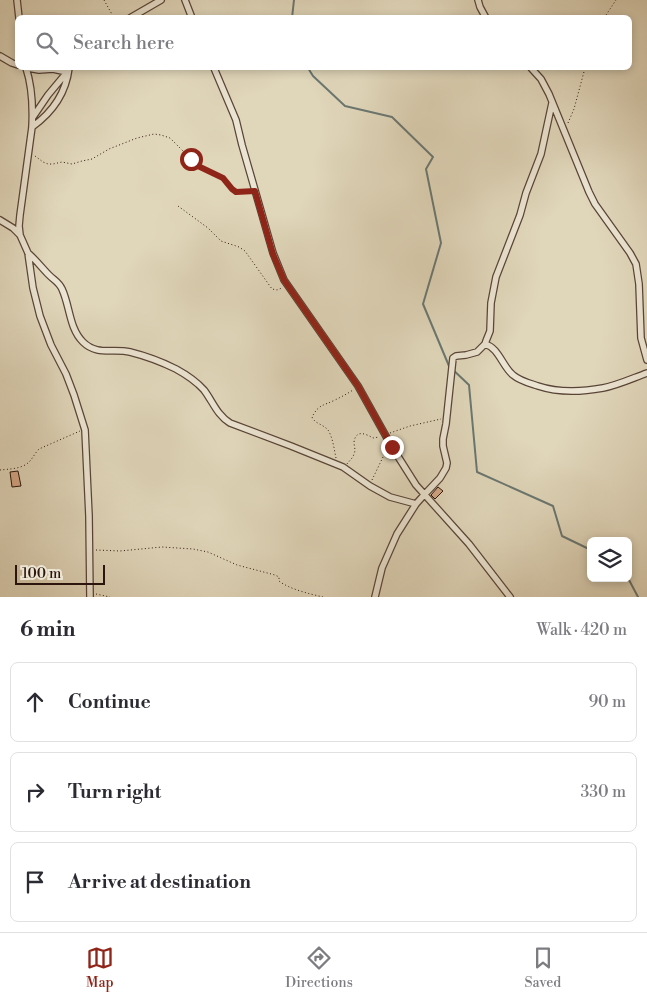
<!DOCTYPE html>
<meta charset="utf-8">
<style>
:root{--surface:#fff;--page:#f2f2f3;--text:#2b2b33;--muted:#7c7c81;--line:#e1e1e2;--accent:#8f2418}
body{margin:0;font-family:"Libre Bodoni",serif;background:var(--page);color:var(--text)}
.controls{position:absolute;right:15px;bottom:15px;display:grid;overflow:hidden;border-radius:8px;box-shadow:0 2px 8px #0003}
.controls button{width:45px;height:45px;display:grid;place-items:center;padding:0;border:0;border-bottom:1px solid var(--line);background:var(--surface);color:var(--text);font:25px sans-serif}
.scale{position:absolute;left:15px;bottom:12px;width:90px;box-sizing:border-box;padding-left:5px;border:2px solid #2c150c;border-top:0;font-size:14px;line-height:18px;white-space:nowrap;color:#2c150c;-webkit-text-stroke:4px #ebe4d2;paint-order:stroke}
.stop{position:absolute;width:15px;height:15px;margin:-11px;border:4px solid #8f2418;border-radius:50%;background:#fff}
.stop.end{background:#8f2418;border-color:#fff;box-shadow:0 1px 5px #0008}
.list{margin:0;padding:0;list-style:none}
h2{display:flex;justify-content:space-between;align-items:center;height:65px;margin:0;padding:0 20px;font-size:21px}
h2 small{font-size:16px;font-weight:400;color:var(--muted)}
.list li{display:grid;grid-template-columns:32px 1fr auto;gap:15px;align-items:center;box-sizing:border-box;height:80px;margin:0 10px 10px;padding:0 10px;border:1px solid var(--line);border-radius:8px}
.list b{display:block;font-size:19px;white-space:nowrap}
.list em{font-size:16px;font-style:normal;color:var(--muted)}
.icon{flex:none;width:28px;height:28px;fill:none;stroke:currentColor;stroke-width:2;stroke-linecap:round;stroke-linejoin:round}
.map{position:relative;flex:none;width:647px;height:597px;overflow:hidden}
.search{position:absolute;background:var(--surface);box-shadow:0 2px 8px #0003;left:15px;right:15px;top:15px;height:55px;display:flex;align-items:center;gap:12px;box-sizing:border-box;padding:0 18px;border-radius:8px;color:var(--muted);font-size:19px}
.sheet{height:335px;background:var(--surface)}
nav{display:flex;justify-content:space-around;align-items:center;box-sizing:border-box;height:70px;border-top:1px solid var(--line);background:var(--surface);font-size:14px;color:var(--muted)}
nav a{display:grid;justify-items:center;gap:2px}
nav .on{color:var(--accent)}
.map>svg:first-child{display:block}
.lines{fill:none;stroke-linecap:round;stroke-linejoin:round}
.stream{stroke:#6a7771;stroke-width:2}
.building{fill:#d6a887;stroke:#2c150c}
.minor-casing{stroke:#594538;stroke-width:8}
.path{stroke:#2c150c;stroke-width:1;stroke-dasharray:1 2.5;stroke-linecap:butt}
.minor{stroke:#ebe4d2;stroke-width:5.5}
.route{stroke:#8f2418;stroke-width:6}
</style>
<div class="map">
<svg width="647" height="597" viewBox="0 0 647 597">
<rect width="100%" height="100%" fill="#e0d6ba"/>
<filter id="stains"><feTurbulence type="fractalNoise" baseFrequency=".004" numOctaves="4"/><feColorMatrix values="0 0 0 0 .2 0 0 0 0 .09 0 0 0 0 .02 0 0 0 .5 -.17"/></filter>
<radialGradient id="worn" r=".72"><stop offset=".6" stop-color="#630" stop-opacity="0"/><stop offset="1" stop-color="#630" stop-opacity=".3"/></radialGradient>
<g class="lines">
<path class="stream" d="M292 18 294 0
M308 68 313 76 345 106 392 117 433 157 426 169 441 243 423 304 449 366 469 385 477 472 553 506 562 536 591 550
M628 578 638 597"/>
</g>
<path class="building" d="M18 471 21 486 12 487 10 472Z
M438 487 443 491 435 499 431 495Z"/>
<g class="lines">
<g class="minor-casing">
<path id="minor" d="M17 0 19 18
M185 0 192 18
M478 0 480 7 486 18
M130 18 161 0
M0 56 12 63 18 65
M28 68 39 70 53 69 67 72
M214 68 236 120 242 145 273 253 284 280 358 386 392 447 416 485 469 544 510 597
M531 68 541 79 549 94 589 192 595 204 630 253 636 264 639 284 641 338 647 360
M33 117 48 95 68 71
M32 127C53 112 66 93 69 68
M0 220 13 228 20 235 28 253 33 288 40 316 51 345 66 374 74 395 85 430 89 516 90 597
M20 235 19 226 20 215 32 127C33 107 32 86 26 68
M28 253C36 260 42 268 49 275 54 280 59 282 62 289 70 306 69 328 83 342 97 356 113 348 130 352 146 356 162 362 176 369 187 375 196 381 204 390 213 402 217 415 230 423L291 446 343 467 370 486 390 497 416 504
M485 344C499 348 502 366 513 375 520 381 529 383 538 386 559 393 581 392 603 388 618 385 633 378 647 373
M375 597 382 568 397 534 416 504 424 495 440 478 446 468 447 463 443 446V439L446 424 453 358 456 356 466 355 477 352 485 344 486 341 490 331 491 303 496 277 520 215 526 193 541 154 552 103"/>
</g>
<path class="path" d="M104 0 114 18
M604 18 616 0
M568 123 574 109 585 68
M35 156 43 162 48 164H53L62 162 72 164 82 161 92 159 109 149 137 138 154 134 161 135 170 138 198 166 223 178 234 191 238 193 250 192
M178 206 208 228 221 241 239 247 245 251 272 289 277 290 282 288
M390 433 410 426 441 419
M336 458C334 449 333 438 328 430 323 424 315 424 312 417 319 404 323 406 335 400 341 397 347 394 353 390
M347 464C349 461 353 458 354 454 356 450 354 446 354 442 356 429 366 434 373 438L379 437
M0 470C9 469 22 469 29 462 33 458 35 453 39 449L80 431
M372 480 383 457 387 450
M96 550 120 551 162 547 193 549 208 552 237 565 275 575 279 577V581C289 589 310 594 323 597
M96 594 110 597"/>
<use href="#minor" class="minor"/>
</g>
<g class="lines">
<path class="route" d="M191 159 198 166 223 178 232 189 236 192 255 191 273 254 284 280 358 386 392 447"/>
</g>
<rect width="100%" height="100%" filter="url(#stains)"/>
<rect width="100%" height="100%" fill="url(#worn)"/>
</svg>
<div class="controls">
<button><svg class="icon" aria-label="layers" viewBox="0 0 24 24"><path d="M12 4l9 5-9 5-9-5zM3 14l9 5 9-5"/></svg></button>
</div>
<div class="scale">100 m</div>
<div class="stop" style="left:191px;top:159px"></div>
<div class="stop end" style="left:392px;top:447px"></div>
<div class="search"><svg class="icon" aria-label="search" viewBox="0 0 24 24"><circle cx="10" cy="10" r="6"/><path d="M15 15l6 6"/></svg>Search here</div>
</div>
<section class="sheet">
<h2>6 min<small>Walk · 420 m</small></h2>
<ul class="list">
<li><svg class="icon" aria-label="ahead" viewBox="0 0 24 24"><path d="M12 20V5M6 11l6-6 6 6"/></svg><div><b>Continue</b></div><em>90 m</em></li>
<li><svg class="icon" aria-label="right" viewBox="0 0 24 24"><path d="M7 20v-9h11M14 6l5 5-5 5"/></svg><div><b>Turn right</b></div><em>330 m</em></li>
<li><svg class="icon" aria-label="arrive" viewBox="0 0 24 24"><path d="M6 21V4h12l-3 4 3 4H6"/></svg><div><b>Arrive at destination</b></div></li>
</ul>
</section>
<nav>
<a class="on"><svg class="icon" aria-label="map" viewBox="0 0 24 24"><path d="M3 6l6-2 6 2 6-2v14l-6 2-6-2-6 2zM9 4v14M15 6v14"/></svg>Map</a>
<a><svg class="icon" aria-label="directions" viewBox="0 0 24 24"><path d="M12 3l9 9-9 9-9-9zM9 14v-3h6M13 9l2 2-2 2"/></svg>Directions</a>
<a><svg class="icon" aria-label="saved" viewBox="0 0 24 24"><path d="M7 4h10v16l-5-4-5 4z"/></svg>Saved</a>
</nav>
